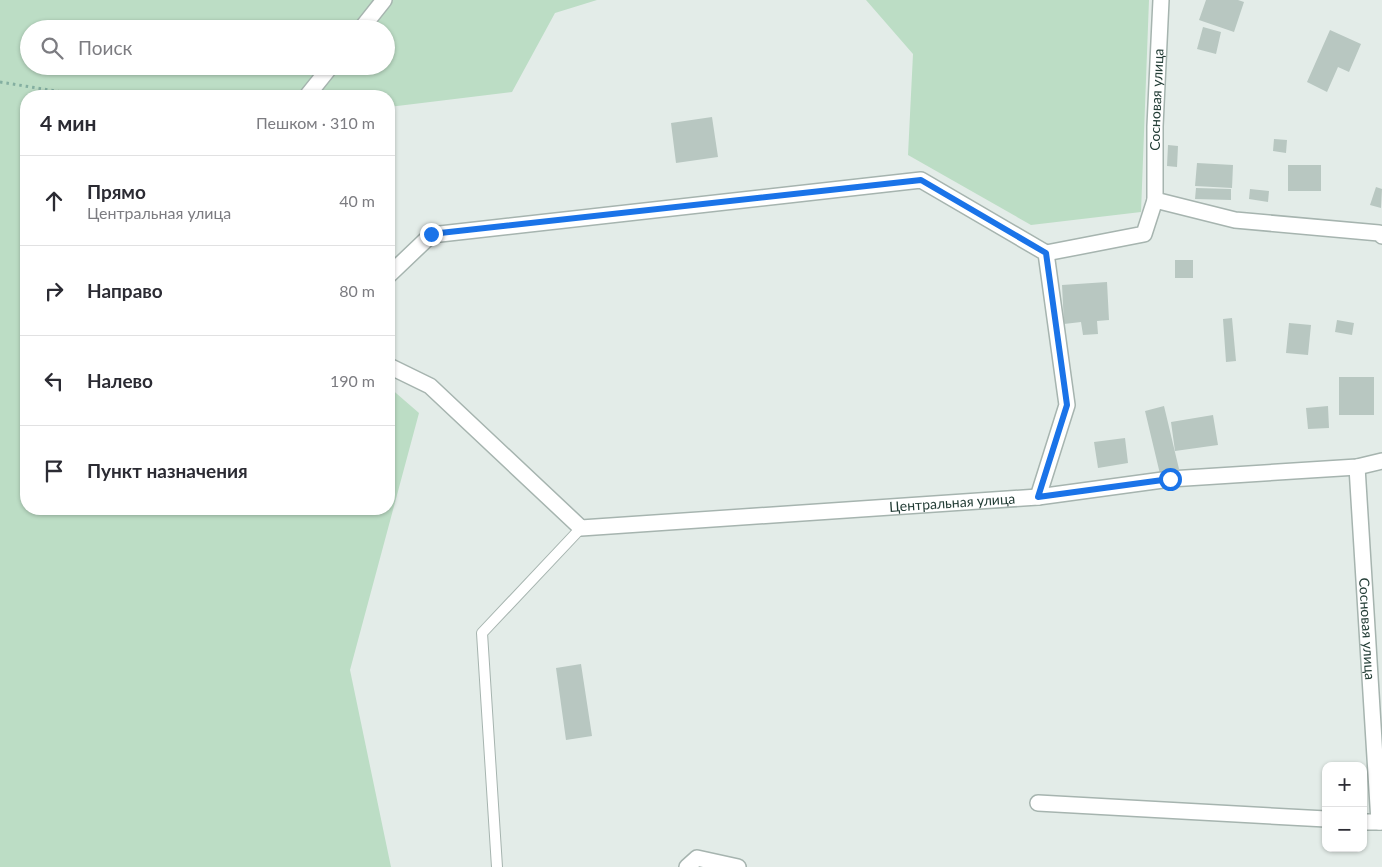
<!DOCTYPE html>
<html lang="ru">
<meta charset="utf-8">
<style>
:root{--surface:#fff;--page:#f2f2f3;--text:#2b2b33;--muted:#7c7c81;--line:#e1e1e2}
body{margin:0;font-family:Lato,sans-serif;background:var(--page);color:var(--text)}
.controls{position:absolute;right:15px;bottom:15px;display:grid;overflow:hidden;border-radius:10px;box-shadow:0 1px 4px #0004}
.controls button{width:45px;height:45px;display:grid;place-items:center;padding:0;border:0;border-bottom:1px solid var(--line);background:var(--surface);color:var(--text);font:25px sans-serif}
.stop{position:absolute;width:15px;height:15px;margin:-11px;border:4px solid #1a73e8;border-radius:50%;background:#fff}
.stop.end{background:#1a73e8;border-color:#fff;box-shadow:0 1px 5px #0008}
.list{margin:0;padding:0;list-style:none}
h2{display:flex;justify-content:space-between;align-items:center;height:65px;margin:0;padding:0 20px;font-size:21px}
h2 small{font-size:16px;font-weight:400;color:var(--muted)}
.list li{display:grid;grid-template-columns:32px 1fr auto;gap:15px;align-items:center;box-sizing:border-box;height:90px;padding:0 20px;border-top:1px solid var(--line)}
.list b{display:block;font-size:19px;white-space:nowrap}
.list p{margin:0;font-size:16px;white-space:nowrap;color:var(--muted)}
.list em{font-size:16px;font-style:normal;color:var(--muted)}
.icon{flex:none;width:28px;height:28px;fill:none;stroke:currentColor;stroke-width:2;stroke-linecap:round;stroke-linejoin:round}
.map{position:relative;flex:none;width:1382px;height:867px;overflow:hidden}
.search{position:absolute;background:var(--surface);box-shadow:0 1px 4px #0004;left:20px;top:20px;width:375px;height:55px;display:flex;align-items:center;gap:12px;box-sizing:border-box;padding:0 18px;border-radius:28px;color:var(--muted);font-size:19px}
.panel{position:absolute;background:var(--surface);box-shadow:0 1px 4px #0004;left:20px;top:90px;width:375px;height:425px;border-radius:20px}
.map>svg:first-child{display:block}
.green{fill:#bcddc5;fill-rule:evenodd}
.building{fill:#b8c7c1}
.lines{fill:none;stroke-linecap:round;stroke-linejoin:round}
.lane-casing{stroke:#a6b4af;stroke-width:12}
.street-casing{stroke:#a6b4af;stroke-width:18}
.path{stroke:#84afa1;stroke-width:3;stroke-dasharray:2.5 4;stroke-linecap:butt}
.lane{stroke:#fff;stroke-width:10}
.street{stroke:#fff;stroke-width:15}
.route{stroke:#1a73e8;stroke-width:6}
.labels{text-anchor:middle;stroke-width:4.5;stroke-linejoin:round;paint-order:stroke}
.street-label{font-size:14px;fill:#233d36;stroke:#f3f9f6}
</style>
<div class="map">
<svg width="1382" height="867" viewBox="0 0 1382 867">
<rect width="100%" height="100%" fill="#e3ece8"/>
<path class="green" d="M0 0H597L555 13 512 92 389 107V96H26V509H389V387L419 413 350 670 391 867H0ZM29 29H386V66H29Z
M866 0H1149L1141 212 1031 225 908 155 913 54Z"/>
<path class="building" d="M1206 0H1238L1244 2 1234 32 1199 20Z
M1203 27 1221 32 1216 54 1197 49Z
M1330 30 1361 44 1349 72 1338 67 1327 92 1307 82Z
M712 117 718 157 676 163 671 123Z
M1274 139 1287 140 1286 153 1273 151Z
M1168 145 1178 146 1177 167 1167 166Z
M1197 163 1233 165 1232 188 1195 186Z
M1288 165H1321V191H1288Z
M1376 187 1382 189 1381 208 1370 205Z
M1196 188 1231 189V200L1195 199Z
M1250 189 1269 191 1268 202 1249 199Z
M1175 260H1193V278H1175Z
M1107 282 1109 320 1097 321 1098 334 1083 335 1081 322 1064 324 1062 285Z
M1232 318 1236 361 1226 362 1223 319Z
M1337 320 1354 323 1352 335 1335 332Z
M1289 323 1311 325 1308 355 1286 353Z
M1339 377H1374V415H1339Z
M1164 406 1179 469 1160 474 1145 411Z
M1328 406 1329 428 1308 429 1306 408Z
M1213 415 1218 445 1175 451 1171 422Z
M1125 438 1128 463 1098 468 1094 442Z
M581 664 592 736 566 740 556 668Z"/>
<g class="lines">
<g class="lane-casing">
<path id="lane" d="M497 867 482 633 581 528"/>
</g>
<g class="street-casing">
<g id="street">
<path d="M361 29 384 0"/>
<path d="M307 96 331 66"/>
<path d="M1155 200 1235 220 1379 233 1382 236"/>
<path id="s1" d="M1046 253 1144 234 1155 200V126L1161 0"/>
<path d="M389 275 431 235 921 180 1046 253 1067 405 1038 497"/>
<path id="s2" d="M389 366 430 386 581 528 1038 497 1170 479 1357 467 1382 461"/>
<path id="s3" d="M1357 467 1379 822"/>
<path d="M1038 803 1326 819"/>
<path d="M1363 822H1382"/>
<path d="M687 867 697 858 738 867"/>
</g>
</g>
<path class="path" d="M0 82 68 93 69 96"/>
<use href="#lane" class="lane"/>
<use href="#street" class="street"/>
</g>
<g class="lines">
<path class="route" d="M431 234 921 180 1046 253 1067 405 1038 497 1170 479"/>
</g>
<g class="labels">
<g class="street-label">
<text dy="5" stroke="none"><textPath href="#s1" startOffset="236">Сосновая улица</textPath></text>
<text dy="5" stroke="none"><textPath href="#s2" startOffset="625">Центральная улица</textPath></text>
<text dy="5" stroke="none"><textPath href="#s3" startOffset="162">Сосновая улица</textPath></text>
</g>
</g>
</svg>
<div class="controls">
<button>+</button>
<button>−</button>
</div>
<div class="stop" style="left:1170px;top:479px"></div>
<div class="stop end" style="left:431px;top:234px"></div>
<div class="search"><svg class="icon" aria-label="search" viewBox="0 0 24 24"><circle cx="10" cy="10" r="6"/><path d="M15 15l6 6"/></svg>Поиск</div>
<section class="panel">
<h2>4 мин<small>Пешком · 310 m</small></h2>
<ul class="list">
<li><svg class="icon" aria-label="ahead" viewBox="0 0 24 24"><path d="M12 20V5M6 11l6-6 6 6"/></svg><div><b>Прямо</b><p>Центральная улица</p></div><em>40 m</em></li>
<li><svg class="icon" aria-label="right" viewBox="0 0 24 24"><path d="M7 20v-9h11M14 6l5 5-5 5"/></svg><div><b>Направо</b></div><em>80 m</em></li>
<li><svg class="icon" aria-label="left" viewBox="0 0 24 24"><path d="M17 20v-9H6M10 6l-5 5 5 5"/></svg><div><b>Налево</b></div><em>190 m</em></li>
<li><svg class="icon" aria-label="arrive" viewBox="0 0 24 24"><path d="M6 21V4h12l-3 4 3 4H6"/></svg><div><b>Пункт назначения</b></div></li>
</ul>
</section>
</div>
